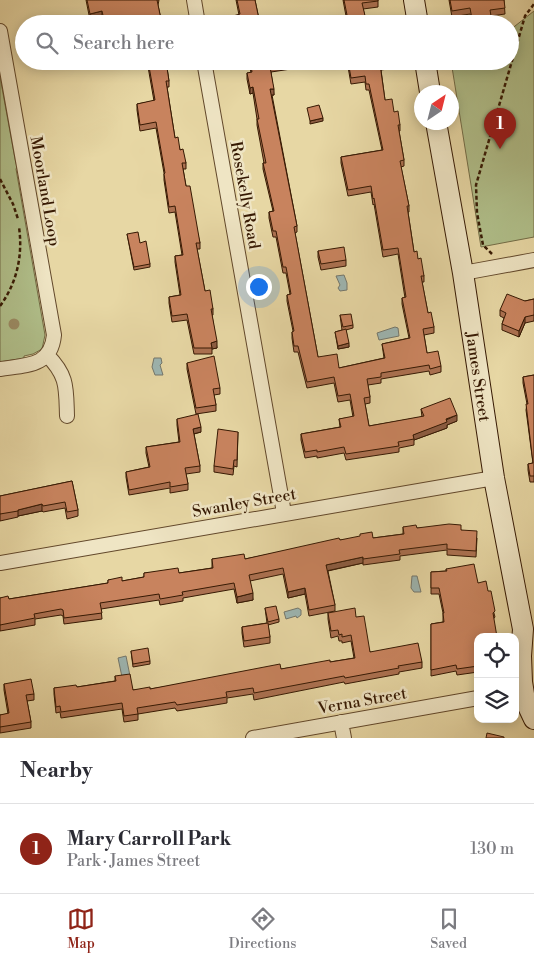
<!DOCTYPE html>
<meta charset="utf-8">
<style>
:root{--surface:#fff;--page:#f2f2f3;--text:#2b2b33;--muted:#7c7c81;--line:#e1e1e2;--accent:#8f2418}
body{margin:0;font-family:"Libre Bodoni",serif;background:var(--page);color:var(--text)}
.controls{position:absolute;right:15px;bottom:15px;display:grid;overflow:hidden;border-radius:10px;box-shadow:0 2px 12px #0003}
.controls button{width:45px;height:45px;display:grid;place-items:center;padding:0;border:0;border-bottom:1px solid var(--line);background:var(--surface);color:var(--text);font:25px sans-serif}
.compass{position:absolute;left:414px;top:85px;width:45px;height:45px;border-radius:50%;background:var(--surface);box-shadow:0 2px 12px #0003;rotate:35deg}
.you{position:absolute;left:258px;top:286px;width:18px;height:18px;margin:-12px;border:4px solid #fff;border-radius:50%;background:#1a73e8;box-shadow:0 0 0 8px #1a73e833}
.badge{display:grid;place-items:center;width:32px;height:32px;border-radius:50%;background:var(--accent);color:#fff;font-size:16px;font-weight:700}
.pin{position:absolute;translate:-50% -41px;filter:drop-shadow(0 1px 2px #0008)}
.pin::after{content:'';position:absolute;top:26px;width:18px;height:15px;background:inherit;clip-path:polygon(0 0,100% 0,50% 100%)}
.list{margin:0;padding:0;list-style:none}
h2{display:flex;justify-content:space-between;align-items:center;height:65px;margin:0;padding:0 20px;font-size:21px}
h2 small{font-size:16px;font-weight:400;color:var(--muted)}
.list li{display:grid;grid-template-columns:32px 1fr auto;gap:15px;align-items:center;box-sizing:border-box;height:90px;padding:0 20px;border-top:1px solid var(--line)}
.list b{display:block;font-size:19px;white-space:nowrap}
.list p{margin:0;font-size:16px;white-space:nowrap;color:var(--muted)}
.list em{font-size:16px;font-style:normal;color:var(--muted)}
.icon{flex:none;width:28px;height:28px;fill:none;stroke:currentColor;stroke-width:2;stroke-linecap:round;stroke-linejoin:round}
.map{position:relative;flex:none;width:534px;height:738px;overflow:hidden}
.search{position:absolute;background:var(--surface);box-shadow:0 2px 12px #0003;left:15px;right:15px;top:15px;height:55px;display:flex;align-items:center;gap:12px;box-sizing:border-box;padding:0 18px;border-radius:28px;color:var(--muted);font-size:19px}
.sheet{height:155px;background:var(--surface)}
nav{display:flex;justify-content:space-around;align-items:center;box-sizing:border-box;height:70px;border-top:1px solid var(--line);background:var(--surface);font-size:14px;color:var(--muted)}
nav a{display:grid;justify-items:center;gap:2px}
nav .on{color:var(--accent)}
.map>svg:first-child{display:block}
.green{fill:#b0bf8a;stroke:#736c46}
.water{fill:#9db6b2;stroke:#74776c}
.lines{fill:none;stroke-linecap:round;stroke-linejoin:round}
.street-casing{stroke:#62482b;stroke-width:16}
.secondary-casing{stroke:#361903;stroke-width:22}
.path{stroke:#361903;stroke-width:2.5;stroke-dasharray:4 2.5;stroke-linecap:butt}
.street{stroke:#efe5c4;stroke-width:14}
.secondary{stroke:#efe5c4;stroke-width:20}
.tree{fill:#9a8a62}
.wall{fill:#ac7151;stroke:#361903}
.shaded-wall{fill:#8c5c42;stroke:#361903}
.building{fill:#c8835e;stroke:#361903}
.labels{text-anchor:middle;stroke-width:5;stroke-linejoin:round;paint-order:stroke}
.street-label{font-size:16px;fill:#361903;stroke:#efe5c4}
</style>
<div class="map">
<svg width="534" height="738" viewBox="0 0 534 738">
<rect width="100%" height="100%" fill="#e7d7a4"/>
<filter id="stains"><feTurbulence type="fractalNoise" baseFrequency=".004" numOctaves="4"/><feColorMatrix values="0 0 0 0 .2 0 0 0 0 .09 0 0 0 0 .02 0 0 0 .5 -.17"/></filter>
<radialGradient id="worn" r=".72"><stop offset=".6" stop-color="#630" stop-opacity="0"/><stop offset="1" stop-color="#630" stop-opacity=".3"/></radialGradient>
<path class="green" d="M534 11V237L481 247 451 61H510V30Z
M0 77 15 159 17 167 16 169 45 335 42 349 33 354 24 356V358L0 362Z"/>
<path class="water" d="M344 275 347 283V290L340 291 338 288 340 285 336 276Z
M395 327 398 328 399 336 379 340 377 333Z
M154 358H161L162 363 160 365 163 375H155L152 367Z
M412 576H417L421 592H414L411 588Z
M298 608 301 610V615L297 618 296 616 286 619 284 612Z
M126 656 130 676 122 677 118 658Z"/>
<g class="lines">
<g class="street-casing">
<path id="street" d="M194 0 198 24
M0 31 54 335C51 367 26 365 0 369
M204 61 284 513
M463 273 534 260
M47 355C68 376 66 388 67 416
M0 563 494 478
M341 722 344 738
M253 738 478 698"/>
</g>
<g class="secondary-casing">
<g id="secondary">
<path d="M414 0 418 24"/>
<path d="M425 61 430 92"/>
<path id="s1" d="M436 122 463 273 494 478 523 629 521 656 522 682 525 700 534 719"/>
</g>
</g>
<path class="path" d="M0 179 13 204 18 219
M492 254 483 245 477 213 476 185 525 16 534 4
M0 306C17 283 23 255 19 227"/>
<use href="#street" class="street"/>
<use href="#secondary" class="secondary"/>
</g>
<circle class="tree" cx="14" cy="324" r="5.5"/>
<path class="wall" d="M86 0H159L158 5 162 24H104L102 17 90 20Z
M236 0H255L260 24H234L233 16 239 15Z
M343 0H378V7L363 9 367 24H341V17L346 16Z
M449 0H504L505 14 491 16V22L478 24H472L470 14 452 17Z
M147 61H166L169 81V87H167L175 138 186 163V169H183L186 186 200 243V249H197L205 291 213 309V315H212L217 348 212 349V354H194L187 320 172 322 169 303V297L180 295 175 262V256L182 255 175 212 169 213 164 180V173L156 128 140 131 137 110V104L154 101Z
M249 61H290L291 69 271 72 274 95H272L297 226V232L295 233 318 357 339 368 384 358 382 344 409 338 402 304V298H405L398 254 383 257 374 204 373 205 371 192 348 196 341 163V157L382 150 369 90H366L365 82 351 84 347 61H388V69L381 70 385 100 394 112 400 125V131H399L404 160V166L401 167 409 206V212H408L414 252 418 259 424 276V282H422L428 313 434 327V333L424 335 427 353 441 366V372L430 375 429 371 381 379V383L368 385 370 397V403L365 404 369 426 422 417 421 409 457 421 447 425V428L414 440V445L399 448V452L346 460 344 453 317 458V456L305 458 301 440V434L340 427 339 419 353 417 350 400 338 402 334 383 307 388 298 352H294L292 338V332L293 331 287 301V295L290 294 286 273H283L276 237H273L269 218V212L273 211 263 169V163H264L257 125V119L253 93 250 94 247 79V73H251Z
M127 234 140 243 150 264V267L134 270Z
M318 251 346 260V266L321 270 318 257Z
M534 299V321L525 323 519 337 502 330V324L504 318 500 316V310L525 301Z
M340 315 353 325V328L346 330 349 347 338 349 335 332 342 330Z
M187 363 220 388V394L214 395 216 405V411L196 414 187 369Z
M534 375V482H530L528 470V464L533 463 526 410 527 404 523 383V377Z
M177 419 201 432 194 434 200 466V472L186 474 188 484V490L170 493V488L129 495 126 477V472L149 467 146 453V447L179 442 177 425Z
M238 432 237 467 234 466 233 475 214 472V466Z
M72 481 78 510V516L67 519 65 508 43 512 42 511 18 516V517L0 521V496Z
M403 527 417 528 461 530 477 538 476 557 447 555V550L400 556V560L363 565V563L328 571 335 605V611L309 616 305 594 288 598 283 574 250 581 253 600 237 603 234 589 183 598V601L160 605 159 600 101 609 102 619 64 624 63 616 61 615 35 619V625L0 631V598L9 599 108 583V580L122 581 144 577V573H179L212 568V559H245L340 540 373 538 403 534Z
M446 569 478 583 488 591 495 617 478 637V672L457 675 456 671 431 676V624L443 622V613L439 594H431V572L446 571Z
M265 608 279 619V622L268 625 270 637V643L244 647 242 633V627L267 623Z
M328 613 356 617 370 652 422 662V668L399 672V674L345 684 344 682 254 700 253 694 227 698V703L215 705 177 711 175 708 138 714V720L124 722 122 709 61 718 60 712 56 713 54 694V688L77 687 115 681V676L133 690 150 689 281 669 330 662 354 658 351 641 342 643V641H339L338 636 331 638 328 619Z
M131 651 150 661V664L133 667Z
M4 684 34 694V700L27 701 31 722V728L0 733V715L8 714 4 690Z"/>
<path class="shaded-wall" d="M102 11V17L90 20V14Z
M318 61H331L318 64Z
M253 87V93L250 94V88Z
M270 89H274V95H270Z
M323 118V121L310 124V121Z
M525 317V323L519 337V331Z
M217 341V348L212 349 211 343Z
M349 343V347L338 349V346Z
M457 415V421L447 425V428L414 440 413 435Z
M201 427V432L193 434V429Z
M42 504V511L18 516V510Z
M363 557V563L326 571V565Z
M305 588V594L288 598V592Z
M253 593V600L237 603V597Z"/>
<path class="building" d="M87 0H157L162 24H105L102 11 90 14Z
M237 0H255L260 24H235L233 16 240 14Z
M344 0H378V1L362 3 367 24H342L341 17 347 15Z
M450 0H504L505 8 490 10 491 16 472 19 470 8 452 11Z
M148 61H166L169 81H166L175 138 178 137 180 150 183 149 186 163H182L186 186H190L200 243H196L205 291 210 290 213 309H211L217 341 211 343 212 348H194L187 314 172 316 169 297 181 295 175 256 183 255 175 206 169 207 164 174 165 173 156 122 140 125 137 104 155 100Z
M250 61H290L291 63 270 67 274 89H270L297 226 294 227 318 357 337 354 339 368 385 358 382 344 410 338 402 298 406 297 398 248 383 250 374 198 373 199 371 186 348 190 341 157 383 150 369 84H366L365 76 351 78 348 61H388V63L380 64 385 100 392 99 394 112 398 111 400 125H398L404 160 400 161 409 206H407L414 252 417 251 418 259 421 258 424 276H421L428 313 431 312 434 327 423 329 427 353 438 351 441 366 430 369 429 365 381 373V377L367 379 370 397 364 398 369 426 424 416 421 409 450 398 457 415 446 419 447 422 413 435 414 439 398 442 399 446 346 454 344 447 317 452V450L305 452 301 434 341 427 339 419 354 416 350 394 338 396 334 377 307 382 298 346H294L292 332 294 331 287 295 291 294 286 267H283L276 231H273L269 212 274 211 263 163H266L257 119H259L253 87 250 88 247 73 252 72Z
M319 105 323 118 310 121 307 108Z
M138 232 140 243 146 241 150 264 134 267 127 234Z
M344 247 346 260 321 264 318 251Z
M507 294 525 301 534 299V315L525 317 519 331 502 324 506 313 500 310Z
M351 314 353 325 343 327 340 315Z
M346 329 349 343 338 346 335 332Z
M214 356 220 388 213 389 216 405 196 408 187 363Z
M534 375V476H530L528 464 533 463 526 404H528L523 377Z
M198 414 201 427 193 429 200 466 185 468 188 484 170 487V482L129 490 126 472 150 467 146 447 180 442 177 419Z
M218 429 238 432 237 460H234L233 469 214 466Z
M72 481 78 510 67 512 65 502 43 506 42 504 18 510V511L0 514V496Z
M449 524 461 525V530L477 531 476 551 447 549V544L399 550 400 554 363 559V557L326 565 335 605 309 610 305 588 288 592 283 568 249 575 253 593 237 597 234 583 182 592 183 595 160 599 159 594 100 603 102 613 64 618 63 610 61 609 34 614 35 618 0 625V598L8 596 9 599 108 583V580L122 577V581L144 577V573L178 568 179 573 213 568 212 559 244 554 245 559 339 538 340 540 360 536V534L372 532 373 538 404 534 403 527 416 525 417 528Z
M474 564 478 583 486 581 488 591H491L495 611 493 613 497 637H478V666L457 669 456 665 431 670V624L444 622 443 613H444L439 588H431V572L447 571 446 569Z
M276 606 279 619 268 622 265 608Z
M355 608 356 617 364 616 370 652 418 643 422 662 398 666 399 668 345 678 344 676 254 693 253 688 226 692 227 697 215 699 177 705 175 702 137 708 138 714 124 716 122 703 61 712 60 706 56 707 54 688 76 685 77 687 116 681 115 676 130 674 133 690 150 687V689L280 664 281 669 330 660V662L355 658 351 635 342 637V634L339 635 338 630 331 631 328 613Z
M268 623 270 637 244 641 242 627Z
M148 648 150 661 133 664 131 651Z
M31 679 34 694 26 695 31 722 0 727V715L9 713 4 684Z
M487 733 504 737V738H486Z"/>
<g class="labels">
<g class="street-label">
<text transform="translate(46 191) rotate(80)" y="6">Moorland Loop</text>
<text transform="translate(246 195) rotate(80)" y="6">Rosekelly Road</text>
<text dy="6" stroke="none"><textPath href="#s1" startOffset="258">James Street</textPath></text>
<text transform="translate(244 502) rotate(-10)" y="6">Swanley Street</text>
<text transform="translate(362 700) rotate(-10)" y="6">Verna Street</text>
</g>
</g>
<rect width="100%" height="100%" filter="url(#stains)"/>
<rect width="100%" height="100%" fill="url(#worn)"/>
</svg>
<div class="controls">
<button><svg class="icon" aria-label="locate" viewBox="0 0 24 24"><circle cx="12" cy="12" r="6"/><path d="M12 2v4M12 18v4M2 12h4M18 12h4"/></svg></button>
<button><svg class="icon" aria-label="layers" viewBox="0 0 24 24"><path d="M12 4l9 5-9 5-9-5zM3 14l9 5 9-5"/></svg></button>
</div>
<svg class="compass" viewBox="-18 -18 36 36"><path d="M0-13l5 13h-10z" fill="#e53935"/><path d="M0 13l5-13h-10z" fill="#7c7c81"/></svg>
<div class="you"></div>
<div class="pin badge" style="left:500px;top:149px">1</div>
<div class="search"><svg class="icon" aria-label="search" viewBox="0 0 24 24"><circle cx="10" cy="10" r="6"/><path d="M15 15l6 6"/></svg>Search here</div>
</div>
<section class="sheet">
<h2>Nearby<small></small></h2>
<ul class="list">
<li><span class="badge">1</span><div><b>Mary Carroll Park</b><p>Park · James Street</p></div><em>130 m</em></li>
</ul>
</section>
<nav>
<a class="on"><svg class="icon" aria-label="map" viewBox="0 0 24 24"><path d="M3 6l6-2 6 2 6-2v14l-6 2-6-2-6 2zM9 4v14M15 6v14"/></svg>Map</a>
<a><svg class="icon" aria-label="directions" viewBox="0 0 24 24"><path d="M12 3l9 9-9 9-9-9zM9 14v-3h6M13 9l2 2-2 2"/></svg>Directions</a>
<a><svg class="icon" aria-label="saved" viewBox="0 0 24 24"><path d="M7 4h10v16l-5-4-5 4z"/></svg>Saved</a>
</nav>
